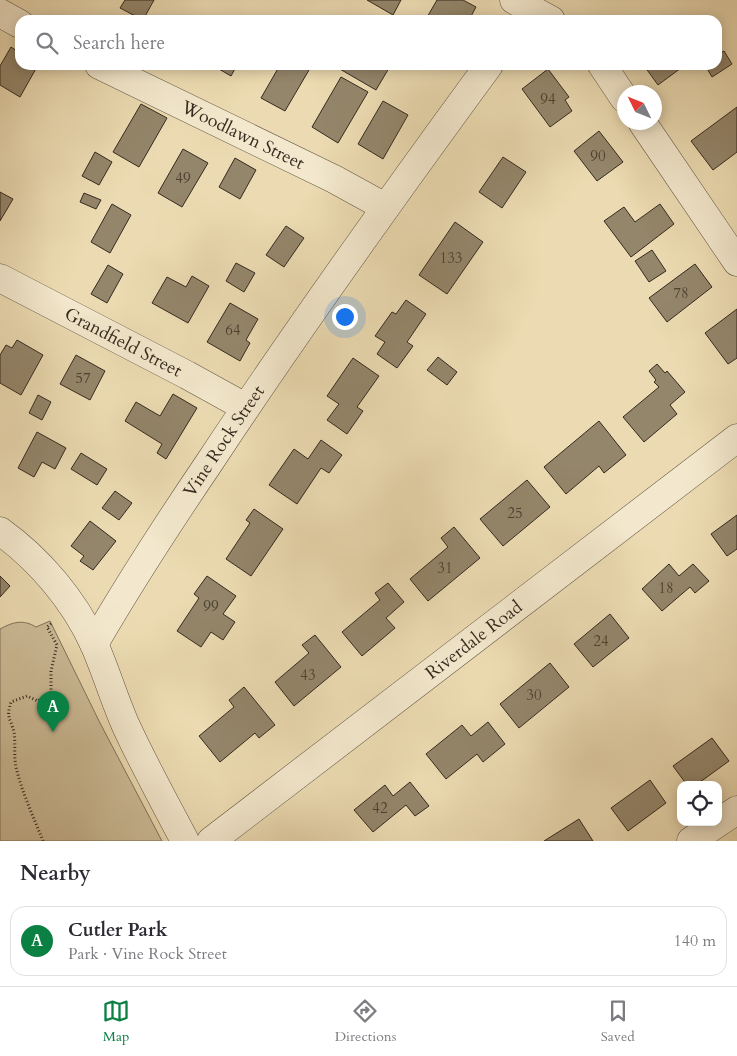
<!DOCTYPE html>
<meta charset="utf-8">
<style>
:root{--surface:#fff;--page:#f2f2f3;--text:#2b2b33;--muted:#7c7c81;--line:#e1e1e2;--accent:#0b8043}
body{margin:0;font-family:Cardo,serif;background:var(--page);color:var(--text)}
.controls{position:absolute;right:15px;bottom:15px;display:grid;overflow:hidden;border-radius:10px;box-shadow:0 2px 12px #0003}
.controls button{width:45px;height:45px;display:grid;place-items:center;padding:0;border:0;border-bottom:1px solid var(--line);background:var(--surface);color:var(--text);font:25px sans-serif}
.compass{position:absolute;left:617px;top:85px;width:45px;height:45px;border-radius:50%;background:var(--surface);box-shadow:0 2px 12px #0003;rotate:313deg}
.you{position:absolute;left:344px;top:316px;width:18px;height:18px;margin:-12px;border:4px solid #fff;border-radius:50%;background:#1a73e8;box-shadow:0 0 0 8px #1a73e833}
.badge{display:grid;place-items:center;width:32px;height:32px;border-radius:50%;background:var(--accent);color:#fff;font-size:16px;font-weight:700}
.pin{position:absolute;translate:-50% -41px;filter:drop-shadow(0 1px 2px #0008)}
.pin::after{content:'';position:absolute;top:26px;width:18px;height:15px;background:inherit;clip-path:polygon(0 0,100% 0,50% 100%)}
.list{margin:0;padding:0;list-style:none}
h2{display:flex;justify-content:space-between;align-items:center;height:65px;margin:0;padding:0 20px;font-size:21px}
h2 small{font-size:16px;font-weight:400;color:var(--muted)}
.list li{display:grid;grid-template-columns:32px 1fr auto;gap:15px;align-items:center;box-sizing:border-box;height:70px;margin:0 10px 10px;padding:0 10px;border:1px solid var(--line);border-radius:15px}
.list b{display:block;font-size:19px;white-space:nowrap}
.list p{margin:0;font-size:16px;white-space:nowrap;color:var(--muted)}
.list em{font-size:16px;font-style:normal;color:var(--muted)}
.icon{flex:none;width:28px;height:28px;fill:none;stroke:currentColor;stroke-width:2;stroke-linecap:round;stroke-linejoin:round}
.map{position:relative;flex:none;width:737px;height:841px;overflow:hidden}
.search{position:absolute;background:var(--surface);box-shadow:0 2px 12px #0003;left:15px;right:15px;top:15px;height:55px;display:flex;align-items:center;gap:12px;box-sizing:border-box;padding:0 18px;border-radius:15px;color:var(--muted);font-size:19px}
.sheet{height:145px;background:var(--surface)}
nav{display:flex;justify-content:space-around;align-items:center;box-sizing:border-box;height:70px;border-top:1px solid var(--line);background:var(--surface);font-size:14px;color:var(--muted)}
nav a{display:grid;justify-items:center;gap:2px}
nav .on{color:var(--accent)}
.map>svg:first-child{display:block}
.green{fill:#cdbd99;stroke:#80745c}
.building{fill:#94866b;stroke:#342a1f}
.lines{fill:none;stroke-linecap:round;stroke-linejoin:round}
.street-casing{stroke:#625644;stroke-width:29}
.path{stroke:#342a1f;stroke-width:3;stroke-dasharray:1 2.5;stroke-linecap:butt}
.street{stroke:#f3e8cd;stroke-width:28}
.labels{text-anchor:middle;stroke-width:4;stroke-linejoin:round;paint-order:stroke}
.number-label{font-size:15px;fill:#4c4132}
.street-label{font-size:18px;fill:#342a1f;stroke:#f3e8cd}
</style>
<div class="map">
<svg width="737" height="841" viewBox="0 0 737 841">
<rect width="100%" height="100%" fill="#ecdbb2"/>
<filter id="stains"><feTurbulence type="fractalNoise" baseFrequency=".004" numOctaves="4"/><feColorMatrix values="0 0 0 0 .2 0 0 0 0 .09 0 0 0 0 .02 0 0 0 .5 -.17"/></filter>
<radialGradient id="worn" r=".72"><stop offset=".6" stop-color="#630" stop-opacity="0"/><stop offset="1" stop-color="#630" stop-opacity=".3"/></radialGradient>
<path class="green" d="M50 621 100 723 162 841H0V629C13 622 23 619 36 627Z"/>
<path class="building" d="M125 0H154L143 20 120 8Z
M367 0H401L393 15Z
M437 0H463L476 7 469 20H429L426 19Z
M11 47 20 53V65H38L20 97 0 85V66Z
M724 51 732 64 712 77 705 65H717V55Z
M212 65H237L231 76Z
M280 65H301L309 70 285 111 261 98Z
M333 65H385L389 68 376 90Z
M648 65H685L658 85 645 67Z
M548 69 569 97 565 100 572 111 550 127 522 89Z
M341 77 368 92 338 143 312 127Z
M383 101 408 115 383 159 358 144Z
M141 104 167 118 139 167 113 152Z
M737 107V152L713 170 691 141Z
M599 131 623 162 597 181 574 151Z
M183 149 208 163 182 207 158 193Z
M95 152 112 162 99 185 82 176Z
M503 157 526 172 502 208 479 192Z
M235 158 256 170 240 199 219 187Z
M0 192 13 199 0 221Z
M84 193 101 200 96 209 80 202Z
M112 204 131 215 110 253 91 242Z
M660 204 674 224 631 257 604 221 624 207 635 222Z
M455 222 483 242 447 294 419 275Z
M286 226 304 238 284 267 266 255Z
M652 250 666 271 649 282 635 261Z
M236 263 255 273 244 292 226 281Z
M695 264 712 287 667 322 649 298Z
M108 265 123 274 107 303 91 294Z
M192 276 209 286 188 323 152 303 167 277 186 287Z
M406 300 426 314 407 342 413 346 397 368 377 354 385 342 375 336 392 312 396 314Z
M230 303 258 319 246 340 250 343 240 361 207 342Z
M737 309V358L728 364 705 333Z
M17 340 43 355 21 395 0 383V355L6 345 12 348Z
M76 355 105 371 90 400 60 384Z
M438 357 457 372 447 385 427 370Z
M353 358 379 376 357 407 363 411 347 434 327 420 339 404 327 396Z
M657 364 665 373 667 371 685 392 670 405 677 414 644 442 623 417 659 387 654 382 656 380 649 371Z
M173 394 197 408 166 459 157 453 162 444 125 421 136 402 160 416Z
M38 395 51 402 42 420 29 413Z
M599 421 626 455 604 473 599 466 566 494 544 467Z
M37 432 66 448 55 469 42 462 34 477 18 468Z
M321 440 342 455 329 473 321 468 297 504 269 485 294 449 308 459Z
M81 453 107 469 97 485 71 469Z
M527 480 550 507 503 546 480 519Z
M115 491 132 503 119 520 102 508Z
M254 509 283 529 251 576 226 559 250 523 246 520Z
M737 515V549L727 556 711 534Z
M90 521 116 541 93 570 80 561 84 556 71 546Z
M454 527 480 558 428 601 410 579 448 547 441 538Z
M669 564 679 576 693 564 709 581 695 593 690 587 662 611 642 589Z
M0 576 10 586 0 597Z
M207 576 236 596 223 614 235 622 223 640 211 632 201 647 177 631 199 598 194 594Z
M388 583 404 602 386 618 395 628 362 656 342 632 380 600 375 593Z
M610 614 629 638 593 667 574 644Z
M315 635 341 667 294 706 275 682 309 653 302 645Z
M550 663 569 687 519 728 500 704Z
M244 687 275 725 259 738 255 733 220 762 199 736 234 707 229 700Z
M488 722 505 744 483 762 477 754 446 779 426 754 462 725 471 736Z
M712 738 729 761 696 785H687L673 766Z
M650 780 666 803 628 831 611 808Z
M410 782 429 806 415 816 406 805 373 832 354 810 385 785 393 796Z
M579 819 593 841H544Z"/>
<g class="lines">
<g class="street-casing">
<g id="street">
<path d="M514 0 551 20"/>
<path d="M0 13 20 24"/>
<path id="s1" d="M99 65 334 179 385 207"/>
<path d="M602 65 624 98"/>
<path d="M642 122 737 262"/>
<path id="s2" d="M0 278 187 375 245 407"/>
<path d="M0 531C39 559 74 600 94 644 106 671 114 699 126 726 144 765 165 803 185 841"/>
<path id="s3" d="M94 644C130 582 169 522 209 463 298 328 393 196 489 65"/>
<path id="s4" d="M211 841 737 438"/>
<path d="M691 841 737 810"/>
</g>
</g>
<path class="path" d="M43 841C34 818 23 795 17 771 13 758 16 744 14 732 10 717 6 718 11 702L27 696 38 701 51 692V671L57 645 47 627 52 623"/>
<use href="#street" class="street"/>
</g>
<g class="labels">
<g class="number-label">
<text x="548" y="104">94</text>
<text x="598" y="161">90</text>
<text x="183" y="183">49</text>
<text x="451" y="263">133</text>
<text x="681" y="298">78</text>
<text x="233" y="335">64</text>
<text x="83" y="383">57</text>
<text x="515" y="518">25</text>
<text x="445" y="573">31</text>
<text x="666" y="593">18</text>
<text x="211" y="611">99</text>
<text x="601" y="646">24</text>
<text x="308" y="680">43</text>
<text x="534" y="700">30</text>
<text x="380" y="813">42</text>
</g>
<g class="street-label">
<text dy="6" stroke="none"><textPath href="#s1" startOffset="160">Woodlawn Street</textPath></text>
<text dy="6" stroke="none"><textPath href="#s2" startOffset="139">Grandfield Street</textPath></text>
<text dy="6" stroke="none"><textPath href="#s3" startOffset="241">Vine Rock Street</textPath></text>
<text dy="6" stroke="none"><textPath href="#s4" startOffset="331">Riverdale Road</textPath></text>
</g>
</g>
<rect width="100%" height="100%" filter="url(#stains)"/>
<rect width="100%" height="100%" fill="url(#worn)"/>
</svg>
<div class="controls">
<button><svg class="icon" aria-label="locate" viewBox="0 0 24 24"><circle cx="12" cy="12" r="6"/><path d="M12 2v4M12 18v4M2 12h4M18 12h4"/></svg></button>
</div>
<svg class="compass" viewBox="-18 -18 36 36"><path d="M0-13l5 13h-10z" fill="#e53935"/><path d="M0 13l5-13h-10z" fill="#7c7c81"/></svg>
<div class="you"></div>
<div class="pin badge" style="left:53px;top:732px">A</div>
<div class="search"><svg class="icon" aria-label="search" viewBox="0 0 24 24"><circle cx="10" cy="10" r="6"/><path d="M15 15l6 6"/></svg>Search here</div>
</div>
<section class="sheet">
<h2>Nearby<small></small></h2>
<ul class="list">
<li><span class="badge">A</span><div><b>Cutler Park</b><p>Park · Vine Rock Street</p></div><em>140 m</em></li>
</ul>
</section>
<nav>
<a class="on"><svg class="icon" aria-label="map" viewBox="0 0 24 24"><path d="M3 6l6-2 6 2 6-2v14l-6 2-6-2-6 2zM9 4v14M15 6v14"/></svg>Map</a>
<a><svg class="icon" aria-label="directions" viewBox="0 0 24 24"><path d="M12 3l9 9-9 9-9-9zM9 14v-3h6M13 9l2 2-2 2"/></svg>Directions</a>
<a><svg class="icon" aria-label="saved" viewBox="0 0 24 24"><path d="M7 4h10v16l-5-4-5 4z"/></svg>Saved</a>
</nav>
